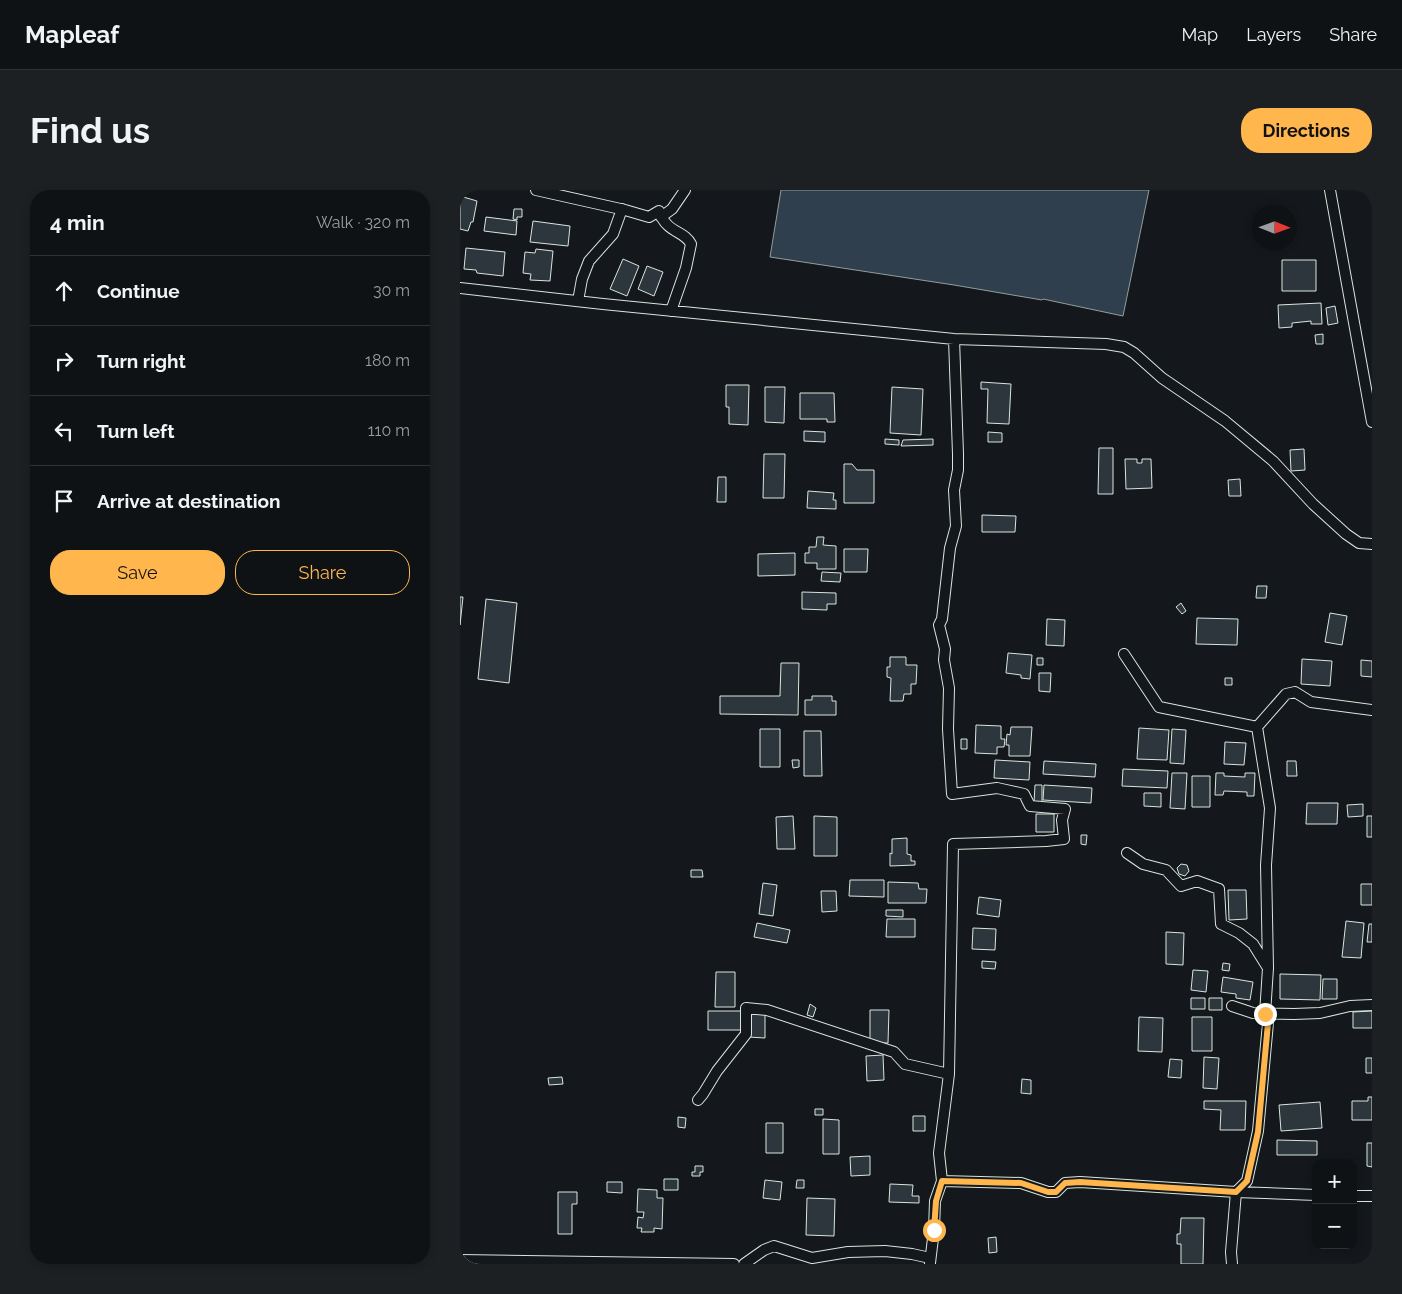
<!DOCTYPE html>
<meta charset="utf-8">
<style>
:root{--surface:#0f1215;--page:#1d2022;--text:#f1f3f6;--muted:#9b9ea0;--line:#2f3234;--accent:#ffb74d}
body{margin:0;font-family:Raleway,sans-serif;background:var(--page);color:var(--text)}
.controls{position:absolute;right:15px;bottom:15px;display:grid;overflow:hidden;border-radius:10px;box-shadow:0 2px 8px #0003}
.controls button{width:45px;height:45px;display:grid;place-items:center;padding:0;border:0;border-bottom:1px solid var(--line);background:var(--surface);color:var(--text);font:25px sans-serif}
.compass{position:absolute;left:792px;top:15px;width:45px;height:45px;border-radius:50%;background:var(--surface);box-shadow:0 2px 8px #0003;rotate:91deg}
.stop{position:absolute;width:15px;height:15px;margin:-11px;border:4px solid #ffb74d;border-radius:50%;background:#fff}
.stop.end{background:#ffb74d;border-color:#fff;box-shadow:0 1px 5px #0008}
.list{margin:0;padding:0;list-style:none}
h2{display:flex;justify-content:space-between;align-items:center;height:65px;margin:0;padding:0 20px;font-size:21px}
h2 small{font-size:16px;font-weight:400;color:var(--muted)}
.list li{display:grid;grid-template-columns:32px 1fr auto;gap:15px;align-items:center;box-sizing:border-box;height:70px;padding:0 20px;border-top:1px solid var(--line)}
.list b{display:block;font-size:19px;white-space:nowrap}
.list em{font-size:16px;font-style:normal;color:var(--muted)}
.actions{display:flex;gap:10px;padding:15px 20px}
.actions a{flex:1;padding:11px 0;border:1px solid var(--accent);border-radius:20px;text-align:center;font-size:18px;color:var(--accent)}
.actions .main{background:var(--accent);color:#111}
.icon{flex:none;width:28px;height:28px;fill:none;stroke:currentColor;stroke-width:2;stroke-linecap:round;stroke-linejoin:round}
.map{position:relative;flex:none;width:912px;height:1074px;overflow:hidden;border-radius:20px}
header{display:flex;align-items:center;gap:30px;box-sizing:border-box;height:70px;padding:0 25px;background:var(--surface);border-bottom:1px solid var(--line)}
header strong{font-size:24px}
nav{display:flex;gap:28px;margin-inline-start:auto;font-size:18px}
.intro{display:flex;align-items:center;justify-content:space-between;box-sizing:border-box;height:120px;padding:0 30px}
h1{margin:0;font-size:35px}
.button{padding:12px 22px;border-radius:20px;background:var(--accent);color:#111;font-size:18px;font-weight:700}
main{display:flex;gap:30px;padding:0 30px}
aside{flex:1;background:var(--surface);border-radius:20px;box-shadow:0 2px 8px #0003}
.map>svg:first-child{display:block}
.water{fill:#2f3f4d;stroke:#939e99}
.building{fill:#2c363c;stroke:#d8e6dc}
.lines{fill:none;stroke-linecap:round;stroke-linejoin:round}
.minor-casing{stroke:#d8e6dc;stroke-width:12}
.minor{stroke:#14181c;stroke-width:10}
.route{stroke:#ffb74d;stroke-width:6}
</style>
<header>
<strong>Mapleaf</strong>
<nav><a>Map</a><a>Layers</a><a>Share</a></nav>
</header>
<div class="intro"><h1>Find us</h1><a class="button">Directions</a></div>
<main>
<aside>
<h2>4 min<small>Walk · 320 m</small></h2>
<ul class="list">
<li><svg class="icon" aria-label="ahead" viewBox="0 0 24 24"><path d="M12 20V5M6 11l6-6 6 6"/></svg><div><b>Continue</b></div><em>30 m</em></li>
<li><svg class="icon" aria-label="right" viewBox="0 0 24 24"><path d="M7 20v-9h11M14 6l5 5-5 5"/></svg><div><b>Turn right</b></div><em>180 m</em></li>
<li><svg class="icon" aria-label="left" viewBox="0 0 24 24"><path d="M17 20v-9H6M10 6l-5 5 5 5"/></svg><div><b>Turn left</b></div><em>110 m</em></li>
<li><svg class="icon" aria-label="arrive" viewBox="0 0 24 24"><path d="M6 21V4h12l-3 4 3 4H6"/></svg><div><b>Arrive at destination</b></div></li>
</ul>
<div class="actions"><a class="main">Save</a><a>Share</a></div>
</aside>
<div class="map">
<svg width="912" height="1074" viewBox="0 0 912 1074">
<rect width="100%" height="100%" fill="#14181c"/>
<path class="water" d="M321 0H689L663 126 583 109 582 110 494 95 310 67Z"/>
<path class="building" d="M0 6 17 11 13 32H11L8 41 0 39Z
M54 19H62V27H57V30L53 29Z
M26 27 57 31 56 45 24 41Z
M73 31 110 36 108 56 70 52Z
M6 58 45 62 43 86 17 83 16 80 4 79Z
M76 59 93 61 90 91 70 90 71 84 63 83 65 62 75 63Z
M163 69 179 76 167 106 150 99Z
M822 70H856V101H822Z
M187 76 203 82 194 106 178 99Z
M861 113 862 134H851V131L832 133V137L819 138 818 115Z
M875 116 878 133 868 135 866 118Z
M863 144V154H856L855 145Z
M521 192 551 194 549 234 527 233 528 199H521Z
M266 195H289L288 235 269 234V217H266Z
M305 197H325L324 233 305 232Z
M432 197 463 199 461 245 430 243Z
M340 203H374L375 232H367V229H340Z
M344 241 365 242V252L344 251Z
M528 242 542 243V252H528Z
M425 249 439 250V255L425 254Z
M473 249V255L441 256 443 250Z
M639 258H653V304H638Z
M844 259 845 280 831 281 830 260Z
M304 264H325L324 308H303Z
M665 269H677V273H682V269H691L692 298 666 299Z
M384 274H392L397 280H414V313H384Z
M258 287H266V312H257Z
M780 289 781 306H769L768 290Z
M348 301 374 303 373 310H376V319L347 318Z
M522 325 556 326 555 342H522Z
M357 347H364L363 355 376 356V379H357V373H345V363H349V357H356Z
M384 359H408L407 382H384Z
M335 363V385L298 386V364Z
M362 382 381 383 380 392 361 391Z
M797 396H807L806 408H796Z
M342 402 376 403V414H367V420L342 419Z
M0 407H3L0 435Z
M26 409 57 413 49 493 18 489Z
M721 413 726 421 722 424 716 417Z
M870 423 887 426 882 455 865 452Z
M737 428 778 429 777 455 736 454Z
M587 429 605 430 604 456 586 455Z
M548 463 572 465 570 489 561 488V485L546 483Z
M430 467H446V475H457L456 494H451V504H444L443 511H430L431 488 427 487V477H430Z
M577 468H583V475H577Z
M842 469 872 471 870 496 841 494Z
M901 470 912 471V487L901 486Z
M321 473H339L338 525 260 524V506H320Z
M579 483H591L590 502 579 501Z
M765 488H772V495H765Z
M352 506H372V511H376V525H345V510H352Z
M516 535 541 536V549H545L544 557H537V564L515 563Z
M551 537H572L570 566H549V555H546L547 544 550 545Z
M679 538 709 540 707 570 677 569Z
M300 539H320V577H300Z
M712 539 726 540 724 574 710 573Z
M344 541H361L362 586H344Z
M501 549H507V559H501Z
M765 552 786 553 784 575 764 574Z
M332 570H339V577L333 578Z
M535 570 570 572 569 590 534 588Z
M584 571 636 574 635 587 583 584Z
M827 571H836L837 586H827Z
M663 579 708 581 707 598 662 596Z
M712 583H727L725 619 710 618Z
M756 583H764V586L785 587V583H795L794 606H787V602L764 601 763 605H755Z
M732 586H750V617H732Z
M575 595H582V613H574Z
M584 595 632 598 631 613 583 610Z
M684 603H701V617L684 616Z
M847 613H878L877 634H846Z
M903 614V626L888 627 887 615Z
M576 624H594V642H576Z
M333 626 335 659H317L316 627Z
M354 626 377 627V666H354Z
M907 626H912V647H907Z
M621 645H627L626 655 621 654Z
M447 648V664L451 665V671H455V675L430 676V663L432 664V649Z
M721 674 727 675 729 681 725 686 719 684 717 678Z
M231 680H242L243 687H231Z
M390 690H424V707L389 706Z
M428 692 458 693 459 699H467L466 713H428Z
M303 693 317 695 313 726 299 724Z
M901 694H912V715H901Z
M768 700H786L787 729 769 730Z
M361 701H376L377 721 362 722Z
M519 707 541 710 539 727 517 724Z
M426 720H443V727L426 726Z
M427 729H455V747H426Z
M886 731 904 733 901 768 882 767Z
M297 733 330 740 327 753 294 747Z
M909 734H912V752H907Z
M513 738 536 739 535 760 512 759Z
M706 742 724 743 723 775 706 774Z
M522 771 536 772 535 779 522 778Z
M763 773 770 774 769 781 762 780Z
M733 780 748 781 746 802 731 800Z
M256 782H275V817H255Z
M820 784 861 785 860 810 820 809Z
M763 787 793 792 790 810 776 808V804L761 802Z
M863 789H877V809H862Z
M731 808H745V819H731Z
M749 808H762V820H749Z
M350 814 356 818 353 827 347 825Z
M410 820H429L428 853H410Z
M248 821H284V840H248Z
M912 821V838H893V822Z
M305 822V848L288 847V823Z
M679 827 703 828 702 862 678 861Z
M732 827H752V861H732Z
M423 865 424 890 407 891 406 866Z
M744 867 759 868 757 899 743 898Z
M906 868H912V883H906Z
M710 869 722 870 721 888 708 887Z
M102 887 103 894 89 895 88 888Z
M562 889 571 890V904L561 903Z
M908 907H912V930H892V911H908Z
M744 911H786L785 940H760L761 920 744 919Z
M860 912 862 938 821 941 819 915Z
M355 919H363V925H355Z
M453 926H465V941H453Z
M218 927 226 928 225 938 218 937Z
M363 929 379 930V964H363Z
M306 933H323V963H306Z
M817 950 857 951V965H817Z
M907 953H912V977L907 976Z
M410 966V985L391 986 390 967Z
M235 976H243V982H240V986H232V982H235Z
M204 989H218V1000H204Z
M305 990 322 992 320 1010 303 1008Z
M337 990H344V998H336Z
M147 992H162V1003L147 1002Z
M430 994 453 995 452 1006H459V1013L429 1012Z
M178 999 197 1000V1008H203L202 1039 194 1038V1042H181L182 1038H177L178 1027 183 1028 184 1022H177Z
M98 1002H117V1014H112V1044H98Z
M347 1008 375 1009 374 1046 346 1045Z
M721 1028H744L743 1074H721V1054H717V1044H720Z
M536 1047 537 1062 529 1063 528 1048Z"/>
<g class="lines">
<g class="minor-casing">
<path id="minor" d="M76 0 165 20 189 27 199 21C207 44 224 40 231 54L226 78 211 121
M870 0 912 232
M201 27 212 19 225 0
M0 98 143 114 494 149 646 154 664 157 674 163 702 188 765 231 813 271 853 314 886 344 899 353 912 354
M118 111 122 89 129 71 153 44 162 19
M494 149 498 264V280L494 300 496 336 490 358 482 429 479 435 485 459 484 470 489 498 488 539 492 604 537 598 564 604 570 616 605 619 602 630 604 649 586 651 493 654 489 884 479 963 482 991 561 993 588 1002H596L605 993 620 992 776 1002 787 991 798 941 808 833 805 824 808 778 793 754 779 743 761 734 759 699 737 691 721 696 706 680 683 674 667 663
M664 464 699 517 797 537
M808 778 806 675 810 618 797 537 826 504 835 502 851 512 912 520
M772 816 793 823 834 824 860 823 890 816 912 815
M238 910 243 904 257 881 286 844V818L307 820 434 862 445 874 489 884
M893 1006H912
M0 1070 274 1074
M470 1073 474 1040 475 1011 482 991
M284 1074 304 1060 314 1056 352 1068 388 1062 425 1061 452 1064 470 1068
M772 1074 771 1062 776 1002 856 1005"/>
</g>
<use href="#minor" class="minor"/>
</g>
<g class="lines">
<path class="route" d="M474 1040 476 1011 482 991 561 993 588 1002H596L605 993 620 992 776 1002 787 991 798 942 808 833 805 824"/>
</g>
</svg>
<div class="controls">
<button>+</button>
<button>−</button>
</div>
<svg class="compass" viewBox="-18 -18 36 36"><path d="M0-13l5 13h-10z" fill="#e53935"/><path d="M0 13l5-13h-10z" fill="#9b9ea0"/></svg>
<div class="stop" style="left:474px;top:1040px"></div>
<div class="stop end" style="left:805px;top:824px"></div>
</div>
</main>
